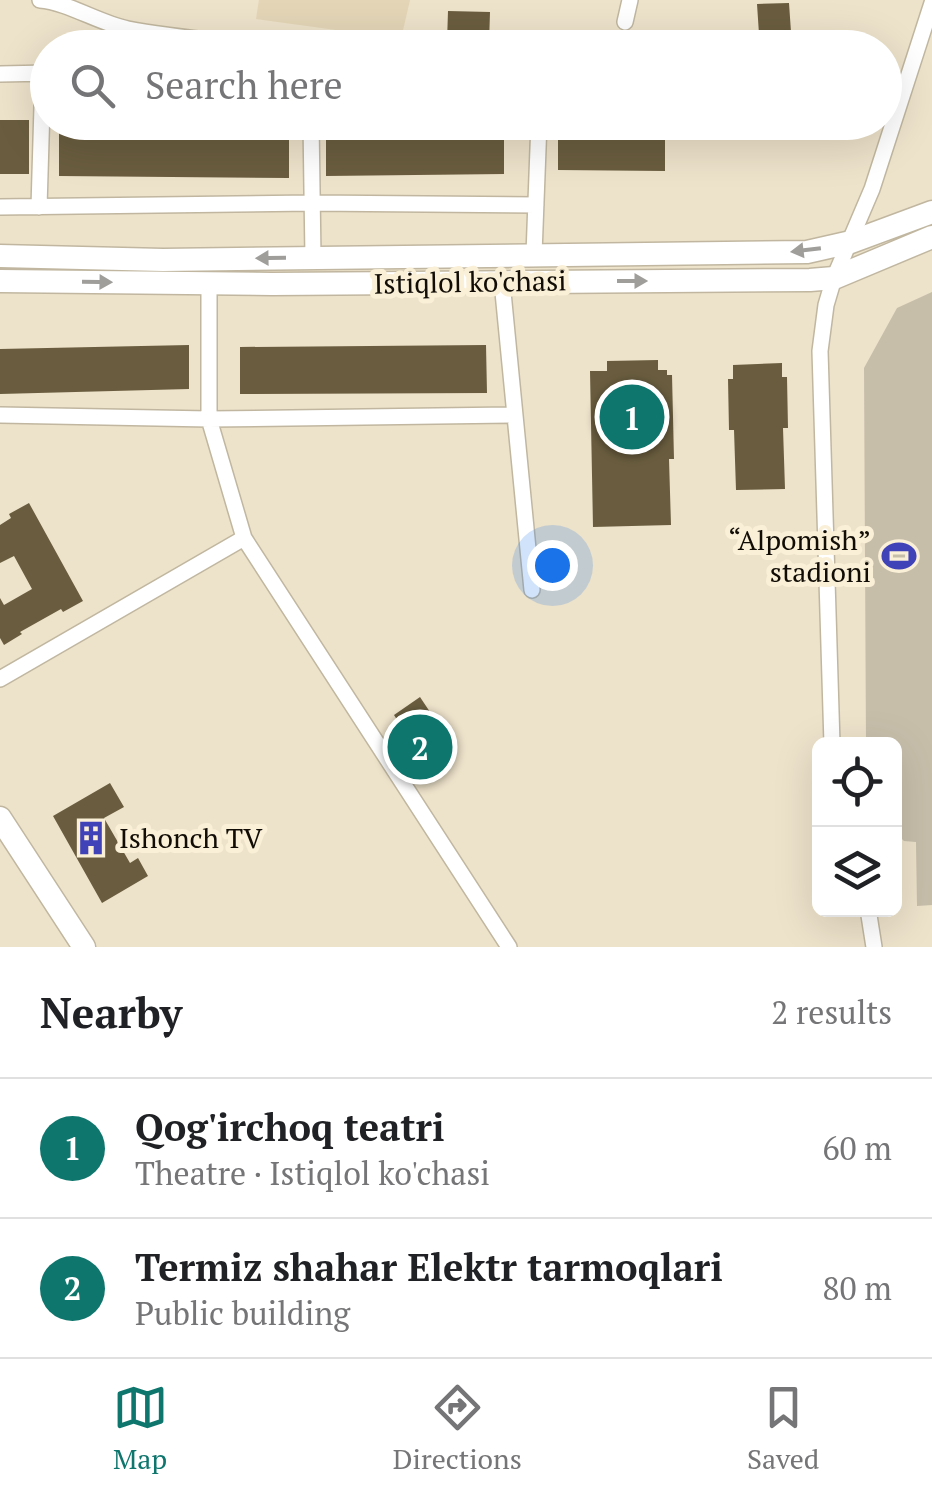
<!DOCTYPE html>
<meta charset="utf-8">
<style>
:root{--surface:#fff;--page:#f2f2f2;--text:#202124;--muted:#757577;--line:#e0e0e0;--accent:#0f766e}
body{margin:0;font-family:"PT Serif",serif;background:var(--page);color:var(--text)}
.controls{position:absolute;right:30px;bottom:30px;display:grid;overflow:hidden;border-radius:15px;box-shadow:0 10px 40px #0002}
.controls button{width:90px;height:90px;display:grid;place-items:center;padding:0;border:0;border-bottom:2px solid var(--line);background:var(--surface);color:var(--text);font:50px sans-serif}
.you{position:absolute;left:552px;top:565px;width:35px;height:35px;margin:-25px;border:8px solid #fff;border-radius:50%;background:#1a73e8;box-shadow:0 0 0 15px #1a73e833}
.badge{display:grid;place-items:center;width:65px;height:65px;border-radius:50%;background:var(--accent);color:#fff;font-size:32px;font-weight:700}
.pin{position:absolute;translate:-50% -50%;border:5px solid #fff;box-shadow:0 2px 10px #0006}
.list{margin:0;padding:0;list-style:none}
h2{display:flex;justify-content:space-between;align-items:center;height:130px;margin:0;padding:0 40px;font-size:42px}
h2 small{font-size:32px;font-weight:400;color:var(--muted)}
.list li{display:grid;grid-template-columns:65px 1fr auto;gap:30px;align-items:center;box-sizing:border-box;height:140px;padding:0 40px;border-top:2px solid var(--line)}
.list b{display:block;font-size:38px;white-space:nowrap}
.list p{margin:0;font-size:32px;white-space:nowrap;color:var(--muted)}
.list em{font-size:32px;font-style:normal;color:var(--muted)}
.icon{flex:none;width:55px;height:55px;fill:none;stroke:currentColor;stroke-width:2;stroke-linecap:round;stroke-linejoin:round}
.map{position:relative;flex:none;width:932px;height:947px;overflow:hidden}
.search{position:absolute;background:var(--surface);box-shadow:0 10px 40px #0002;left:30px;right:30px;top:30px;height:110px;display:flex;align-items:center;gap:25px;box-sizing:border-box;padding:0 35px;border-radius:55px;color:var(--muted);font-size:38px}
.sheet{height:410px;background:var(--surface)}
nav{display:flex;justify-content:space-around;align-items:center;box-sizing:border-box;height:140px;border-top:2px solid var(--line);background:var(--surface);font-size:28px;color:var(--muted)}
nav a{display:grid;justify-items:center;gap:5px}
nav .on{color:var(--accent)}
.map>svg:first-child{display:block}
.built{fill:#e3d5b6}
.green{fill:#c7beaa}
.building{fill:#6a5d3f}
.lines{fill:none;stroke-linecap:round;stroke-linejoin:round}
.street-casing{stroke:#c1b7a0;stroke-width:18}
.secondary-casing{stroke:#c1b7a0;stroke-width:25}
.street{stroke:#fff;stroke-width:15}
.secondary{stroke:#fff;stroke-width:22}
.oneway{fill:#a09e9b}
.labels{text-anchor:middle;stroke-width:10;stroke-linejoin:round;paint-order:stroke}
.street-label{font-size:28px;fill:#110d06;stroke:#faefd7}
.poi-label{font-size:28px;fill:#110d06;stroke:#faefd7;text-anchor:end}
</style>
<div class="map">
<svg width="932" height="947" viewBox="0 0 932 947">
<rect width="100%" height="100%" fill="#ede2ca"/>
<path class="built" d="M259 0H410L401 39 256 19Z"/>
<path class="green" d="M932 292V905L917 906 916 842 904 841 895 832 894 744H866L864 368 897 308Z"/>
<path class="building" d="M789 3 791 32 759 34 757 4Z
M448 11 490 12 489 44 447 42Z
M0 120H29V174H0Z
M420 122H504V174L326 176V123Z
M59 124 289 127V178L59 176Z
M558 128 665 129V171L558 170Z
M189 345V389L0 394V349Z
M486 345 487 393 240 394V347Z
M658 360V370H667V375H672L674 459H669L671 525 593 527 590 371H607V361Z
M782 363V377H787L788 428H783L785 489 736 490 734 430H729L728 379H733V365Z
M29 503 83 601 63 612 61 609 20 632 22 634 4 645 0 638V598L4 605 32 589 14 556 0 563V525L11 518 9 514Z
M420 697 452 745 425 763 394 715Z
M110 783 124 807 104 818 130 863 138 858 148 876 102 903 53 816Z"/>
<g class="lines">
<g class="street-casing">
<path id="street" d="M40 0C67 2 99 23 128 29 178 39 231 41 282 48
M625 22 630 0
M0 74 48 73
M311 122 313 258
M0 207 312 203 536 205
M39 207 43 73
M534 254 539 122
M502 282 532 590
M209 284V419L244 538 509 947
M0 415 209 419 515 415
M0 679 244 538
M832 744 820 351 826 305 834 278 872 189 932 3
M868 909 874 947"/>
</g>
<g class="secondary-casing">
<path id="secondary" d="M0 256 163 260 807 252 851 242 932 212
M0 281 272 284 810 280 834 278 932 237
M0 818 84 947"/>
</g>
<use href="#street" class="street"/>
<use href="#secondary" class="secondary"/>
</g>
<defs><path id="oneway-solid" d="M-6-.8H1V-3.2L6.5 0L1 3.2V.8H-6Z" transform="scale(2.5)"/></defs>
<g class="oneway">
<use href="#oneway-solid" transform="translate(806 250) rotate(173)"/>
<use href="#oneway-solid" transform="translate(271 258) rotate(179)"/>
<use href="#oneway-solid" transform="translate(632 281)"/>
<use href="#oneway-solid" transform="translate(97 282) rotate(1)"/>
</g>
<defs>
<g id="stadium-bare" transform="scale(2.7)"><path d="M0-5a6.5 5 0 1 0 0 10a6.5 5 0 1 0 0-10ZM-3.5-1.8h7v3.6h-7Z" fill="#4042b7" stroke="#faefd7" stroke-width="2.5" paint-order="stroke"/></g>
<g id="building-bare" transform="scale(2.7)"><path d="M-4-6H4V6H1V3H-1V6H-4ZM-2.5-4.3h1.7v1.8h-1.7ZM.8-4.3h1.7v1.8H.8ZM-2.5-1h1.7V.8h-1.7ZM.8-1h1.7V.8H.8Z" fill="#4042b7" stroke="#faefd7" stroke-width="2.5" paint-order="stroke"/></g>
</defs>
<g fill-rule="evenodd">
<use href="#stadium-bare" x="899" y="556"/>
<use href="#building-bare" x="91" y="838"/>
</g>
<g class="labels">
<g class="street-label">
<text transform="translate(470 282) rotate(-1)" y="10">Istiqlol ko'chasi</text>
</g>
<g class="poi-label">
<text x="871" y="550">“Alpomish”<tspan x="871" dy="32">stadioni</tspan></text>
<text x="119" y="848" text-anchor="start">Ishonch TV</text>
</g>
</g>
</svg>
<div class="controls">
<button><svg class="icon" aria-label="locate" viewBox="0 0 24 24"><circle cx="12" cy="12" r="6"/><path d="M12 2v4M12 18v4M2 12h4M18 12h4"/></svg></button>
<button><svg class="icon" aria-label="layers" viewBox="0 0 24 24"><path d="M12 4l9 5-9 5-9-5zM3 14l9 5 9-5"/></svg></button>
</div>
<div class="you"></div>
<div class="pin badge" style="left:632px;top:417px">1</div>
<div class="pin badge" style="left:420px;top:747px">2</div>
<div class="search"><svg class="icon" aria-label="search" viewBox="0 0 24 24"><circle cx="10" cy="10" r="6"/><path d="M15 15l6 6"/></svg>Search here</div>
</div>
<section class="sheet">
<h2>Nearby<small>2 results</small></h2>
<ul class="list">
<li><span class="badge">1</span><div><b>Qog'irchoq teatri</b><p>Theatre · Istiqlol ko'chasi</p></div><em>60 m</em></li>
<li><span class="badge">2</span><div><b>Termiz shahar Elektr tarmoqlari</b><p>Public building</p></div><em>80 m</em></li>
</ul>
</section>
<nav>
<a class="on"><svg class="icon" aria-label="map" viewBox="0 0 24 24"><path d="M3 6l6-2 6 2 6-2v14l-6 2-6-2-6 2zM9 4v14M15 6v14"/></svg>Map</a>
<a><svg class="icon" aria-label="directions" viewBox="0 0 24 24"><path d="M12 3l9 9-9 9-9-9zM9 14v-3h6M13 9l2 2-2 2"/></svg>Directions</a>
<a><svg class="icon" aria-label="saved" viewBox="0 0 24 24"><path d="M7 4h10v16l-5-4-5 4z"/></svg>Saved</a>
</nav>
